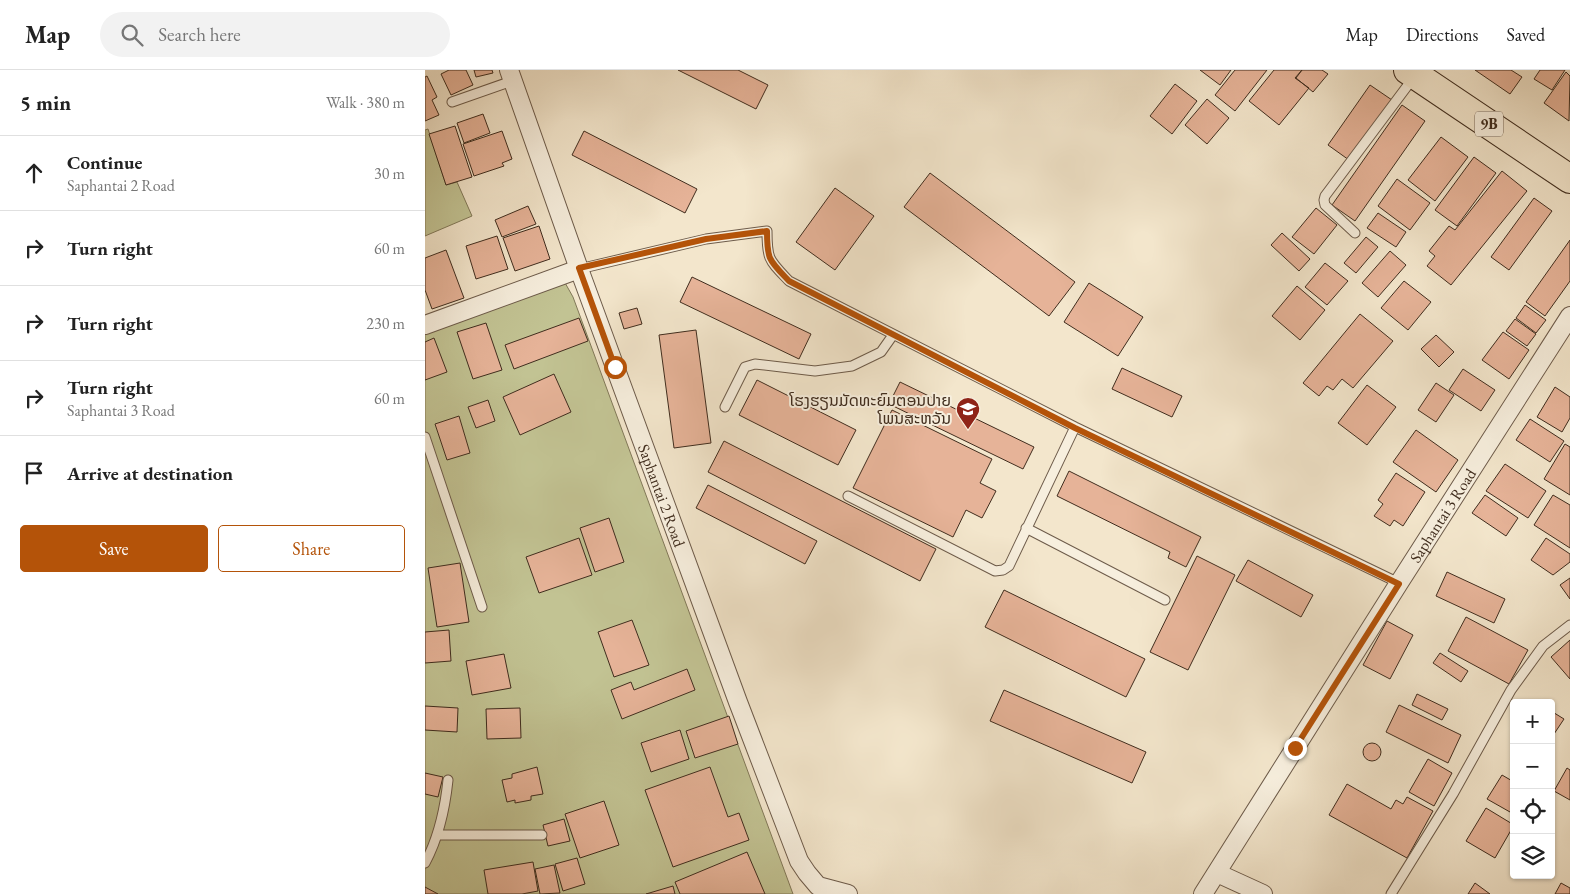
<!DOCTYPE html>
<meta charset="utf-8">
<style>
:root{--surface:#fff;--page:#f2f2f2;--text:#222;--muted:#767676;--line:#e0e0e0;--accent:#b45309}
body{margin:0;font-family:"EB Garamond","Noto Sans Lao",serif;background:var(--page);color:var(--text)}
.controls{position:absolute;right:15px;bottom:15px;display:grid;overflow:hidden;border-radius:5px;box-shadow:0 1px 4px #0004}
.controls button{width:45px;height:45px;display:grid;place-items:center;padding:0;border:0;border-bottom:1px solid var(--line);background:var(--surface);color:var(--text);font:25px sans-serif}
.stop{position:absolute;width:15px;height:15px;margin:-11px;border:4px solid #b45309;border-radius:50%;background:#fff}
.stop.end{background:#b45309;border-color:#fff;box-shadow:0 1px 5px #0008}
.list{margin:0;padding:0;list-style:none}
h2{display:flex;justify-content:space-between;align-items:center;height:65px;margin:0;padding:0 20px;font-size:21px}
h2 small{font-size:16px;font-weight:400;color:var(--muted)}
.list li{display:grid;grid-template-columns:32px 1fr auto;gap:15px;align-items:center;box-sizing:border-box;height:75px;padding:0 20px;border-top:1px solid var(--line)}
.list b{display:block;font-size:19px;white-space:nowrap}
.list p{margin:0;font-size:16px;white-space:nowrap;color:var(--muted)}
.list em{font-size:16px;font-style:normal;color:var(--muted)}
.actions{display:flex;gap:10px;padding:15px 20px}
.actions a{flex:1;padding:11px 0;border:1px solid var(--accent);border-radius:5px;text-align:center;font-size:18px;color:var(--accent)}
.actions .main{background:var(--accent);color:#fff}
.icon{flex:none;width:28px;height:28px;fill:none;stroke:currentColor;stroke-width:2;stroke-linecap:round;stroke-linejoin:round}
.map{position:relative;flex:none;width:1145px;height:824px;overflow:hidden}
header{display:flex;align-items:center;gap:30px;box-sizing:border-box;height:70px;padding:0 25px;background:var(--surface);border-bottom:1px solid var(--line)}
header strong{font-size:24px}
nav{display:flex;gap:28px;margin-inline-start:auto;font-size:18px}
.search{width:350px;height:45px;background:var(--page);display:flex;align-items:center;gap:12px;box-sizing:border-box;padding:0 18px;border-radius:28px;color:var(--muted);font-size:19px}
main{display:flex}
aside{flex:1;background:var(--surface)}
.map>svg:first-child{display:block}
.green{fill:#c2c393;stroke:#817858}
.building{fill:#e6b398;stroke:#402d1e}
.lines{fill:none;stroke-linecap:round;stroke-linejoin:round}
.service-casing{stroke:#6d5b4a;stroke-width:11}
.minor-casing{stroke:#6d5b4a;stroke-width:20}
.primary-casing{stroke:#402d1e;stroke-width:30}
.service{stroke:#f7efde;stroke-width:9}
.minor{stroke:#f7efde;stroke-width:18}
.primary{stroke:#f3e6cc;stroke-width:28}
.route{stroke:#b45309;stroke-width:6}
.labels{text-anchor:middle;stroke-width:4;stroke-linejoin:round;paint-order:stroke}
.shield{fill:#f7efde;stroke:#776758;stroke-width:1}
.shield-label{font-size:15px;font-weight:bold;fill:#402d1e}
.poi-label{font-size:16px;fill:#402d1e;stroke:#f7efde;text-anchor:end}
.street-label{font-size:16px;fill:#402d1e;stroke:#f7efde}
</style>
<header>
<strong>Map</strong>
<div class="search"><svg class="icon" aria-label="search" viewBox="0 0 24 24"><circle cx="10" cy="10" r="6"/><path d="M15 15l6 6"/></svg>Search here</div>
<nav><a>Map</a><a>Directions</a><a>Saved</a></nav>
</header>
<main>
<aside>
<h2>5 min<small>Walk · 380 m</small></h2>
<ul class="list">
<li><svg class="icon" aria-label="ahead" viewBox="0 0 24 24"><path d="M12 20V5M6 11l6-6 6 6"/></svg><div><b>Continue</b><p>Saphantai 2 Road</p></div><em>30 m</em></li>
<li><svg class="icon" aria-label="right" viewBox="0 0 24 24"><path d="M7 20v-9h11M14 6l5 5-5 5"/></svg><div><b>Turn right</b></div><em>60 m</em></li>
<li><svg class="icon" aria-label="right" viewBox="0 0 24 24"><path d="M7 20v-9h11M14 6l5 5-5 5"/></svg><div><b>Turn right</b></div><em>230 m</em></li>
<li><svg class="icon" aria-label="right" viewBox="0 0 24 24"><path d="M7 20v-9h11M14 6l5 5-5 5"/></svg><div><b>Turn right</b><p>Saphantai 3 Road</p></div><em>60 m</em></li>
<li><svg class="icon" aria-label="arrive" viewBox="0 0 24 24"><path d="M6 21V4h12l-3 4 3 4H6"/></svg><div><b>Arrive at destination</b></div></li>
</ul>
<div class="actions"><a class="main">Save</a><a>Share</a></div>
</aside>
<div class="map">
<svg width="1145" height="824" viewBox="0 0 1145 824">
<rect width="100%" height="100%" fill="#f3e6cc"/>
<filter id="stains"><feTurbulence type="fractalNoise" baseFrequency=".004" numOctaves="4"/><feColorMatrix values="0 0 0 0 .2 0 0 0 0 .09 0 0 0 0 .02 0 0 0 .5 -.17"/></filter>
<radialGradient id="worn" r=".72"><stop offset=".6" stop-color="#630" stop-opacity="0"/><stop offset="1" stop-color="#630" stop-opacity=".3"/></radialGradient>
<path class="green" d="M3 59 21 115 32 112 47 146 0 166V60Z
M139 211 148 227 368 824H0V262Z"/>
<path class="building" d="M24 0H41L48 15 26 25 16 4Z
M49 0H67L68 3 51 7Z
M253 0H313L343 15 331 39Z
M775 0H806L795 15Z
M810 0H842L810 41 790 25Z
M849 0H877L870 8 884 18 854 55 824 31Z
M877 0H897L903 4 888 22 871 8Z
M1050 0H1086L1097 7 1085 24Z
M1115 0H1140L1127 20 1109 9Z
M1141 2 1145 6 1144 51 1119 33Z
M2 6 12 27 7 30 14 45 0 51V7Z
M750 14 772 31 747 64 725 46Z
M945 15 967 30 924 90 903 75Z
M782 29 804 48 782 74 760 55Z
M977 35 1000 51 930 151 907 135Z
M58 44 65 63 39 73 32 53Z
M30 56 47 107 21 115 4 64Z
M77 61 87 89 77 93 79 96 49 106 38 74Z
M159 61 272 119 260 143 147 85Z
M1016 67 1043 87 1010 131 983 110Z
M1049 87 1071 103 1032 156 1010 140Z
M1077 101 1102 121 1026 215 1002 196 1010 186 1004 181 1024 156 1030 160Z
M505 103 650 212 624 246 479 137Z
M972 109 1005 133 985 160 953 136Z
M410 118 449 146 410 200 371 172Z
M1109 128 1127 141 1084 200 1066 187Z
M103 136 111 154 77 167 70 150Z
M891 138 912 155 889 184 867 167Z
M953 143 981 162 971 177 942 158Z
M114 156 125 189 90 201 78 168Z
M857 163 885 189 874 201 846 175Z
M72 166 83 199 51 209 41 176Z
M941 167 953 177 931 203 919 193Z
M1145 170V211L1120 246 1101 232Z
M21 180 39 228 7 239 0 220V188Z
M965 181 981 195 953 227 937 213Z
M900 193 923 211 902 235 880 217Z
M267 207 386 264 374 289 255 232Z
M979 211 1006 232 983 260 956 238Z
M664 213 718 247 693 286 639 252Z
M872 216 900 240 875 270 847 246Z
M1100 235 1121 250 1111 263 1091 248Z
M212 238 217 254 199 259 194 243Z
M935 244 968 271 928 318 917 309 908 320 902 316 894 326 878 313Z
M154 248 163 271 89 299 80 275Z
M1090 249 1111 264 1102 276 1081 261Z
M61 253 77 300 48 309 32 262Z
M271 260 286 373 249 378 234 265Z
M1078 262 1104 280 1084 309 1057 290Z
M1011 265 1029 282 1014 297 996 279Z
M9 268 22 302 0 310V272Z
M697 298 757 326 747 347 687 319Z
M1038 299 1070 320 1056 341 1024 320Z
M129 304 146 342 95 365 78 327Z
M332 310 431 360 413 395 314 345Z
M475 312 609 377 598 399 464 334Z
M1011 313 1029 325 1011 352 993 340Z
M942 315 971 337 942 375 913 353Z
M1130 317 1145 327V348L1137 362 1112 347Z
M63 330 70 351 51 358 43 337Z
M467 340 567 389 555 413 571 421 557 448 541 440 528 467 428 418Z
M34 346 45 383 22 390 10 354Z
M1105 349 1139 371 1125 392 1091 370Z
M991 360 1033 390 1011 422 968 392Z
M299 371 511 479 495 511 283 402Z
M1140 374 1145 377V425L1119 409Z
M1080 394 1121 421 1103 448 1061 421Z
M644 401 776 467 761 497 743 488 745 482 632 426Z
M971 403 1000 422 978 456 969 450 965 456 949 446 958 434 953 430Z
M283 415 392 471 380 494 271 438Z
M1060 425 1093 448 1081 466 1047 443Z
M1128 425 1145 435V478L1109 455Z
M184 448 199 492 170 502 155 458Z
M154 468 167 505 114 523 101 487Z
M1121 468 1145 484V492L1128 505 1106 490Z
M772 486 810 505 763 600 725 582Z
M823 490 888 525 876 547 811 511Z
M35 493 44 552 12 557 3 498Z
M1022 502 1080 529 1069 553 1011 526Z
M1145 508V529L1135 515Z
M579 520 720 589 701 627 560 557Z
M1041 547 1103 580 1084 614 1023 581Z
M207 550 224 595 189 607 173 562Z
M962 551 988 565 965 609 938 595Z
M24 560 26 591 0 593V562Z
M1145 570V609L1126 587Z
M1015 583 1043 601 1036 612 1008 593Z
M79 584 86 618 47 625 41 591Z
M262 599 270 620 197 649 186 620 206 612 209 620Z
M579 620 721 682 707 713 565 651Z
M992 624 1023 639 1017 650 987 635Z
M974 635 1036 665 1023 693 961 662Z
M0 636 33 638 32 662 0 660Z
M95 638 96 668 62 669 61 639Z
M1126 641 1139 649 1127 667 1126 666Z
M304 646 313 674 270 688 261 661Z
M255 660 264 689 226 702 216 673Z
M938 682a9 9 0 1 1 18 0a9 9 0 1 1-18 0Z
M1003 689 1027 703 1009 736 984 722Z
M112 697 118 724 106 726V730L90 733V730L82 732 77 710 87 708V704Z
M285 697 303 747 314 743 324 770 248 797 220 720Z
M1142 698 1145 700V730L1129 721Z
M0 703 18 707 13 727 0 724Z
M1077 705 1089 712V736L1085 742 1062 729Z
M922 714 966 739 971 730 978 734 982 727 1008 741 982 788 904 745Z
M179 731 194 775 155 788 140 744Z
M1061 738 1089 755 1070 788 1041 771Z
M139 749 145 771 123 776 118 755Z
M322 782 340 824H255L250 812Z
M152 788 160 814 138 821 130 794Z
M108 792 113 821 97 824H63L59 800Z
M129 795 135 823 115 824 110 799Z
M1050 813 1065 824H1043Z
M1136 813 1145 818V824H1130Z
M248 816 250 824H221Z
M0 817 13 824H0Z"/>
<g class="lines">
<g class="service-casing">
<path id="service" d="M27 32 87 11
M930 163 900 135 899 130 900 126 989 7
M154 199 281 169 342 161C342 190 344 190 364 211L650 357 974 513
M300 337 320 297 330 294 390 301 427 296 456 282 468 265
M0 367 57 537
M423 426 570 501 578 500 584 496 650 357
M601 458 740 530
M12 765H117
M0 793C14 767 20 739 23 710
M966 824 1028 724 1086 620 1118 576 1145 555"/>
</g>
<g class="minor-casing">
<g id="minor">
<path id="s1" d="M84 0 154 199 313 632 374 791 382 803 393 816 423 824"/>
<path d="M0 255 154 199"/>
<path d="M792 803 838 824"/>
<path id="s2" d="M778 824 974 513 1145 246"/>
</g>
</g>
<g class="primary-casing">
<path id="primary" d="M983 0 1145 109"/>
</g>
<use href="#service" class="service"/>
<use href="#minor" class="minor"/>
<use href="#primary" class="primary"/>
</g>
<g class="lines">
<path class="route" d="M190 297 154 198 281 169 342 161C342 190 344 190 364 211L650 358 974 514 870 678"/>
</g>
<defs>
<g id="school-pin" transform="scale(1.25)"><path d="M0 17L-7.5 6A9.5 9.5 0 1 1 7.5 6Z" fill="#8f2418" stroke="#f7efde"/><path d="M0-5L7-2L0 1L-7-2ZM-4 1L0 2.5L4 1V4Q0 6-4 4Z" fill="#fff"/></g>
</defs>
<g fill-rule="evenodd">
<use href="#school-pin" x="543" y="339"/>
</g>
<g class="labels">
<rect class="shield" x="1050" y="41.5" width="28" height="25" rx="4"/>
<g class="shield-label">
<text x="1064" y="59">9B</text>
</g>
<g class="poi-label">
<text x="526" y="336">ໂຮງຮຽນມັດທະຍົມຕອນປາຍ<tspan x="526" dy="18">ໂພນສະຫວັນ</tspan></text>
</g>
<g class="street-label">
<text dy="6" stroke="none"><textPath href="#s1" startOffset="452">Saphantai 2 Road</textPath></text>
<text dy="6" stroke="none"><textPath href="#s2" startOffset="448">Saphantai 3 Road</textPath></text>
</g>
</g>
<rect width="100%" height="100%" filter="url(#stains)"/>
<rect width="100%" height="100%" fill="url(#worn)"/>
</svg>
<div class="controls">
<button>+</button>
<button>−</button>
<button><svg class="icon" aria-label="locate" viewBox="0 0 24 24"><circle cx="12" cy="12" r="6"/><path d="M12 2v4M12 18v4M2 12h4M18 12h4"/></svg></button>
<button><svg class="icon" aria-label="layers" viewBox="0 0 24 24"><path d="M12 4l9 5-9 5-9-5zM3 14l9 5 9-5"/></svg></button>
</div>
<div class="stop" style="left:190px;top:297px"></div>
<div class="stop end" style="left:870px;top:678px"></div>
</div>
</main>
